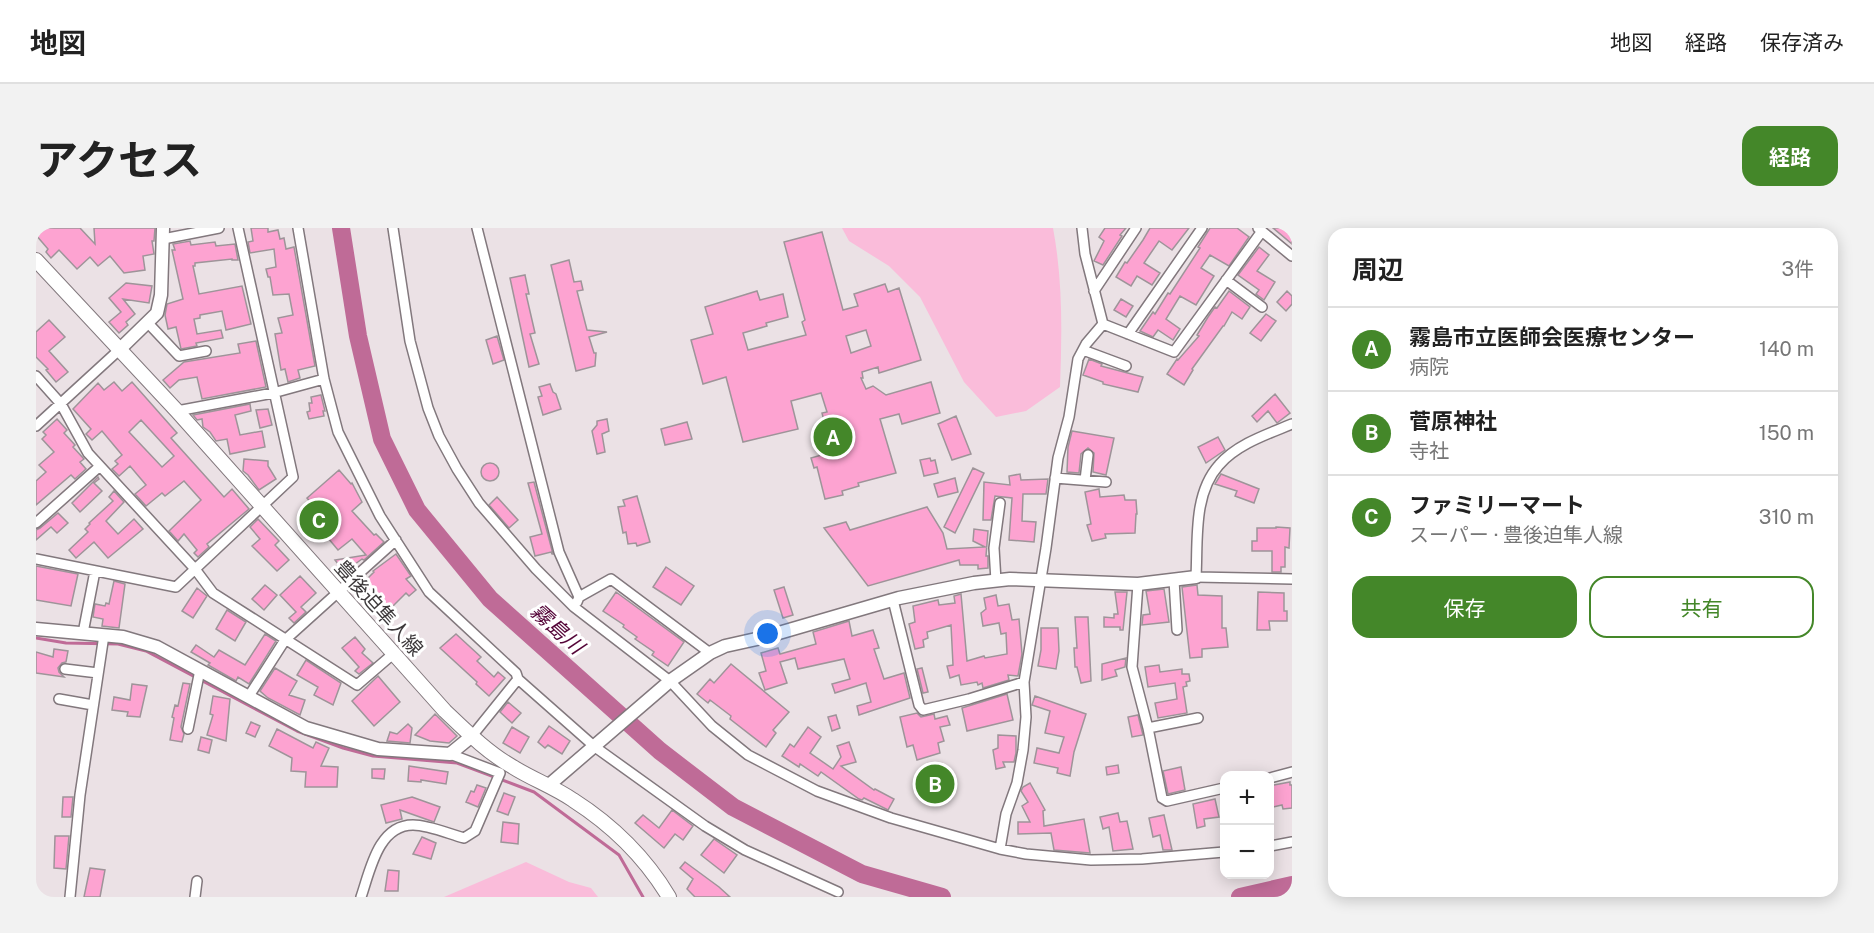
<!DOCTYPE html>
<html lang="ja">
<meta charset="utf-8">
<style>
:root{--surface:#fff;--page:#f2f2f2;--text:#222;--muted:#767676;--line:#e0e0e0;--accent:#448729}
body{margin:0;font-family:"Public Sans","Noto Sans JP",sans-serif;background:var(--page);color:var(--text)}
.controls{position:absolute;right:18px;bottom:18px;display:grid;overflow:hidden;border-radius:12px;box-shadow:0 3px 15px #0003}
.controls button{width:54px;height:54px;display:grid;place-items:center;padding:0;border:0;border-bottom:2px solid var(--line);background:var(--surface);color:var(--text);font:30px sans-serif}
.you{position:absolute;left:732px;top:406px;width:21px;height:21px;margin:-15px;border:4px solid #fff;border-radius:50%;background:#1a73e8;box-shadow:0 0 0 9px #1a73e833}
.badge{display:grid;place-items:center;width:39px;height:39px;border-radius:50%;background:var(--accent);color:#fff;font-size:20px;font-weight:700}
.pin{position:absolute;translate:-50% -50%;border:3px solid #fff;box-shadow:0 2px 6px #0006}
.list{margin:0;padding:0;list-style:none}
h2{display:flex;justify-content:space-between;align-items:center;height:78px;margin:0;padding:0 24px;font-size:26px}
h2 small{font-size:20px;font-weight:400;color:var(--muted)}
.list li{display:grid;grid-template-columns:39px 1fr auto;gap:18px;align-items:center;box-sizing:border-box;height:84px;padding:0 24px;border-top:2px solid var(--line)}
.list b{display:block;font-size:22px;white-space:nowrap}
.list p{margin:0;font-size:20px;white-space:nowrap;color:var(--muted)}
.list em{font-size:20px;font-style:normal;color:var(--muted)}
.actions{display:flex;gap:12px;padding:18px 24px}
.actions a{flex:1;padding:14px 0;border:2px solid var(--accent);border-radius:18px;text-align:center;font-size:21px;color:var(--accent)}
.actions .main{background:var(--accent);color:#fff}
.map{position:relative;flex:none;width:1256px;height:669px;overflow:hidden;border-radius:18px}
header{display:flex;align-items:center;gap:36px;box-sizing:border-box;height:84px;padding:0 30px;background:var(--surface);border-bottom:2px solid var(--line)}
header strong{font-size:28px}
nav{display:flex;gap:33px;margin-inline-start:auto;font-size:21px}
.intro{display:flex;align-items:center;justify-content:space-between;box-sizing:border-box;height:144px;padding:0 36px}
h1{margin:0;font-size:42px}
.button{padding:15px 27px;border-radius:18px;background:var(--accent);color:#fff;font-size:21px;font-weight:700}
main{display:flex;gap:36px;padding:0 36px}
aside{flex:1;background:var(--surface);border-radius:18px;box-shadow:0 3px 15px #0003}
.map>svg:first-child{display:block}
.green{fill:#fabcda}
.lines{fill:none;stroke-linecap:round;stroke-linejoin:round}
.stream{stroke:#bf6b97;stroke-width:3}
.river{stroke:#bf6b97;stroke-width:18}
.building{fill:#fda3d1;stroke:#9e9499;stroke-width:1.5;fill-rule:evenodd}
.minor-casing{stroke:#82787d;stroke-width:12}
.tertiary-casing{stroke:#82787d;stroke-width:15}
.secondary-casing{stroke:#82787d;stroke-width:16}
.minor{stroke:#fff;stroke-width:9}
.tertiary{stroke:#fff;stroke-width:12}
.secondary{stroke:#fff;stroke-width:14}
.labels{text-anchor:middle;stroke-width:6;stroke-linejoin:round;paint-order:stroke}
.street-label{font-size:20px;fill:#3d393b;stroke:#fff}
.water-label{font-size:21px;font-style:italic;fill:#540538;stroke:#fff}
</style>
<header>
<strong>地図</strong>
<nav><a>地図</a><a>経路</a><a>保存済み</a></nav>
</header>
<div class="intro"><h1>アクセス</h1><a class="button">経路</a></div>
<main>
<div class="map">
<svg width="1256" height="669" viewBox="0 0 1256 669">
<rect width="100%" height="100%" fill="#ebe1e5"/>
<path class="green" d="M806 0H1017C1027 53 1026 106 1024 159L990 183 960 189 928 154 884 69 853 38 813 13Z
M490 634 533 654 555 660 562 669H408Z"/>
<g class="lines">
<path class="stream" d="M0 410 30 415 82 416 110 423 261 503 307 520 337 528 421 535 498 564 583 627 607 669"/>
<path class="river" d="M305 0 322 108 346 211 381 282 454 371 624 523 697 579 826 646 906 669
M1204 669 1256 657"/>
</g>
<path class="building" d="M4 0H44L59 16 58 0H119L118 13H116L118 26 107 28 109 42 88 45 74 28 62 38 54 29 41 41 23 22 15 30 10 24 12 21 0 7V4Z
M215 0H232V4L242 2 244 11 248 10 250 21 258 19 279 138 262 142 264 150 252 154 249 141 245 142 239 106 246 105 242 90 257 87 253 66 237 67 234 49H232L230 41 240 39 238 21 214 25 212 14 217 13Z
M1069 0H1090L1084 7 1086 8 1067 37 1058 33 1068 13 1063 9Z
M1114 0H1153L1136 22 1123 13 1108 35 1124 45 1116 57 1101 48 1095 58 1080 49 1089 34 1091 35 1107 12Z
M1174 0H1201L1213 9 1193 38 1174 27 1165 40 1178 48 1160 77 1144 68 1130 91 1144 101 1137 112 1122 102 1117 109 1104 103 1117 84 1119 86 1132 65 1134 66 1164 20 1162 19Z
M1237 0H1256V16Z
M786 4 807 82 822 78 818 66 849 56 852 64 863 60 885 132 843 145 842 139 826 144 827 150H825L830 161 837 158 850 167 895 154 904 185 866 196 863 186 844 191 860 245 822 255 823 258 806 263 807 267 789 271 781 239 778 240 775 230 796 224 786 185 791 184 785 165 755 173 762 201 707 214 690 149 667 156 655 112 677 106 669 79 721 63 724 72 747 66 752 89 730 95 731 98 707 105 712 122 770 107 766 94 769 92 748 14ZM830 102 835 118 815 125 810 108Z
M154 13 155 17 179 14 180 18 199 16 202 32H196V31L159 35V38H157L163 66 206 58 215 96 190 102 186 83 164 87V90L158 91 161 106 185 102 187 110 160 115 161 118 145 121 140 99 132 101 129 87 131 76 147 71 136 22H139L137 16Z
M1223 19 1233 27 1221 43 1239 54 1228 72 1220 66 1223 62 1202 47Z
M533 32 538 54 545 53 547 62 541 63 551 102 571 104 553 109 558 125H560L559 138 540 143 515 37Z
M489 47 493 66H490L499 105 494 106 503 136 493 139 474 50Z
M90 55 116 58 113 75 87 71 99 86 90 94 92 97 83 105 73 94 85 84 73 70Z
M1193 63 1214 79 1206 91 1196 84 1188 98H1187L1156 141 1157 142 1148 157 1131 146 1141 131 1142 132 1163 108 1161 107 1172 89 1179 79 1181 80Z
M1251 63 1256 68V76L1250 83 1241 74Z
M1085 71 1097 78 1090 89 1078 82Z
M1230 86 1240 93 1225 113 1214 105Z
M13 92 29 109 13 123 32 144 20 154 10 142 12 141 0 129V104Z
M461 108 468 132 457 136 450 112Z
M220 113 230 159 166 171 161 149 143 152 134 160 127 152 148 134 204 125 202 116Z
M1053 131 1066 136 1065 138 1107 149 1102 164 1067 156V154L1047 147Z
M78 154 86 163 96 154 141 205 135 210 188 269 196 261 213 281 171 316 173 319 162 329 158 325 161 322 148 306 142 313 133 303 165 272 148 253 129 268 126 265 110 278 99 266 110 257 94 238 83 248 76 241 82 236 79 233 86 227 66 203 56 212 50 206 55 201 37 181 62 155 68 162ZM105 192 138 228 126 239 93 204Z
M514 156 517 164 520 166 525 181 507 187 502 169 506 168 503 159Z
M1239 166 1254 185 1241 195 1232 183 1221 194 1216 188Z
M285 167 289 183H287L288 188 273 191 271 184 274 183 273 175H276L275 169Z
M214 176 215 183 199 187 204 207 226 203 229 219 194 226 191 211 180 213 174 204 167 199 166 191 161 192 157 187Z
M232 181 236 197 224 200 220 182Z
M920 188 935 226 916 232 902 196Z
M21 191 31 202 28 205 39 217 37 219 48 231 44 234 50 241 39 251 35 247 0 277V253L10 244 3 237 18 224 6 211 10 207 7 204Z
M571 191 573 203 566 206 569 224 561 226 556 203 561 197V193Z
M651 194 656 211 629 217 625 201Z
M1036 203 1078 210 1070 247 1057 244 1058 225 1052 220 1045 226 1043 245 1031 244 1032 219Z
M1182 209 1189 222 1170 235 1162 219Z
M894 230 895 233 899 232 902 245 888 248 884 232Z
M208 231 232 233V238L240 251 223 262 212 247 207 243Z
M445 244a9 9 0 1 1 18 0a9 9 0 1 1-18 0Z
M937 240 948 245 919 305 908 299Z
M303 242 315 256 316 255 326 274 316 283 338 307 340 306 348 314 328 332 326 331 308 344 299 332 330 327 316 311 302 322 292 310 297 305 281 288 284 285 271 270Z
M984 246 985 252 1012 251 1010 266H987L986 293 1000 294 998 314 973 312 976 270 959 268 955 292H947L948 254 974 257 973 248Z
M1185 246 1223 261 1218 275 1199 268 1201 263 1179 256Z
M62 249 63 251 58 255 66 263 44 284 36 275Z
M919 250 922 264 902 269 898 256Z
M498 254 517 326H516L515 324 499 328 494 309 506 306 492 255Z
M1063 261 1064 269 1088 267 1089 272H1100L1101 286H1100L1099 305 1069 306 1070 310 1056 313 1051 297 1055 296 1049 264Z
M78 263 88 274 70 293 82 306 98 291 107 301 72 330 58 314 40 330 33 322 52 304 49 301 54 296 53 295 77 273 73 269Z
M601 268 614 314 601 318 600 315 592 316 590 304 587 305 582 279 589 278 587 272Z
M461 269 482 292 473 300 453 277Z
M891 279 907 305 911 321 949 319 937 313 938 301 952 303 950 328H952V340L942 341V337H924L923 332 832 358 788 300 810 294 814 302Z
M22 285 32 295 21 305 15 299 0 312V302L4 300Z
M222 291 243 313 239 317 253 332 241 343 216 318 224 311 214 299Z
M1240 299 1254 300 1253 320 1249 319V339H1245V344H1236V323H1216V313H1221V300H1240Z
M360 326 375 348 370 351 380 362 373 368 370 365 353 382 346 375 342 377 324 358 338 344 337 343Z
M0 338 42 346 35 378 0 372Z
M630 339 658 358 645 377 617 359Z
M264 348 280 365 265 379 270 384 258 395 253 390 260 384 244 367Z
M78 353 89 356 83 400 66 398 67 391 57 389 59 376 69 378 70 375 73 376Z
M229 357 241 367 228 382 216 371Z
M1161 357 1162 367 1186 368V400H1190L1192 419 1166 421V429L1154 430 1146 359Z
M748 359 757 387 747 390 738 362Z
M161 360 171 368 157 390 146 383Z
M1128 361 1133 394 1106 397 1107 387 1114 386 1110 363Z
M580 364 648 414 632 438 616 427 618 424 599 411 601 409 587 399 588 397 567 383Z
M1079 364H1091L1087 402H1084V399H1068V389L1078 390V386H1082Z
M1222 364 1248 365V383H1251V393H1233L1234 402H1221Z
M925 366 931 433 948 428 949 430 971 426 970 405 965 406 963 395 947 398 945 385 950 381 948 370 960 367 962 378 973 376 976 392 983 391 986 426 982 448 972 447 973 452 947 460 946 455 942 457 941 454 925 457 923 447 914 450 911 438 917 437 915 397 891 404 892 410 887 412 888 419 879 421 873 396 879 394 877 378 902 372 903 377 919 375 918 368Z
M191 382 210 394 199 413 180 401Z
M1039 389H1052L1055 453 1045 455 1041 439H1039L1038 420H1041Z
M813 393 816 408 837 402 843 420 838 421 848 451 868 445 874 470 823 487 821 478 835 474 830 455 799 465 796 456 814 451 808 431 762 441 759 430 744 434 751 455 729 462 723 445 730 443 725 425 742 420 744 426 780 416 777 404Z
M1005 400H1022L1023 423 1020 441 1002 438 1005 422Z
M229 406 240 413 213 456 202 449 200 453 172 437 174 435 155 424 160 417 178 429 183 422 209 437Z
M420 406 445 429 441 433 458 449 462 444 469 450 453 468 440 456 441 454 404 420Z
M319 409 329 421 326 425 337 435 323 446 319 443 323 439 306 420Z
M18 421 32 423 30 434 26 435 22 440 23 444 28 449 0 445V424L17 429Z
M1090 430 1089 439 1079 442 1081 448 1066 452V436Z
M270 432 305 455 297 477 278 467 282 459 261 447Z
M695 436 753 484 737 502 740 505 730 519 694 491 695 488 674 472 672 475 661 466 674 451 678 455Z
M1123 437 1124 444 1146 441V446H1153L1154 453 1150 454 1151 458 1147 459 1151 485 1122 490 1119 475 1141 471 1139 455 1112 459 1109 439Z
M239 440 261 453 253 467 269 472 264 487 232 470 224 463Z
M886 440 892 464 887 465 881 441Z
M342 448 364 474 338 498 316 473Z
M147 455 154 456 145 499 148 506 146 514 134 512 138 490 136 489 139 477 142 478Z
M96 456 111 458 104 489 91 488 92 484 76 482 78 469 94 472Z
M971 466 977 492 931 503 926 480Z
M177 468 194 471 190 513 171 507 177 487 174 486Z
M999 468 1050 486 1038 524 1034 548 1021 545 1022 540 998 535 1001 520 1023 525 1028 509 1009 505 1014 483 996 477Z
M472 474 485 485 476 495 464 484Z
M881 485 885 489 898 486 899 491 911 488 914 497 904 499 908 513 902 515 904 525 881 532 877 517 871 519 864 489Z
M399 486 421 508 413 515 394 513 379 507Z
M800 487 804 500 796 503 792 489Z
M1102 487 1107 507 1096 509 1092 489Z
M215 494 224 498 219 509 210 505Z
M372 496 376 500 374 515 351 513 354 504 361 506Z
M513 498 534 513 526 526 512 517 509 520 502 514Z
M476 499 493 509 484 525 467 515Z
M772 499 785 509 774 525 797 541 805 529 801 518 813 514 820 534 805 538 838 562 839 561 858 571 852 582 828 570 826 572 823 571 785 544 782 548 764 536 763 539 746 528 754 516 758 519Z
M241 501 277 520 280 514 293 520 285 538 302 539 301 559H269L270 544 255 543 256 530 233 518Z
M962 507 980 508V525L978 534H967L969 539 960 541 957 522 962 520Z
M165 509 176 512 173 525 162 522Z
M1082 537 1083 545 1071 547 1070 539Z
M373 538 412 544 410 556 385 552V554L372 553Z
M1145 539 1149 562 1132 566 1127 543Z
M336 541H349L348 551 336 550Z
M1254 554V557H1256V580L1247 581 1246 577 1233 580V558Z
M994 555 1009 582 1007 583 1008 598 1048 591 1054 625 1018 622 1015 605 982 606V594H994L986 578 992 574 985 563 987 559Z
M441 557 450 560 442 579 430 574 435 563 438 564Z
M468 565 479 569 472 587 461 583Z
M27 569H37L35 589H26Z
M376 569 404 579 398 594 364 582 366 591 350 595 345 577Z
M1179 571 1183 589 1168 591 1169 598 1161 600 1157 576Z
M636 582 657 598 647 612 639 606 628 620 599 595 607 587 623 600Z
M1082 585 1084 594 1091 593 1097 621 1077 623 1073 599 1067 601 1064 589Z
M1128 587 1136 622H1127L1124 607 1117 609 1113 590Z
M467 594 483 596 482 616 465 614Z
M19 608H33L30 641 18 640Z
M386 609 400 615 395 631 377 626Z
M678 611 701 627 688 645 665 627Z
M649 634 683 659 694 669H659L651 661 657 651 644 640Z
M54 640 69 642 64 669H48Z
M352 642 363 643 362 663H349Z"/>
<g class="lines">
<g class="minor-casing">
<path id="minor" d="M262 0 288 151 302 204 344 288 393 364 480 445 482 451 559 519 669 598 709 622 802 664
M357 0 374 113 392 180 403 208 421 241 443 275 500 341 538 379 634 453 676 498 712 527 781 563 855 590 964 621 990 626 1055 632 1106 631 1188 624
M441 0 523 324 543 369
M1222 0 1256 28
M127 11 183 0
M1190 52 1226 79
M1058 63 1100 0
M111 94 143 128 170 123
M1067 96 1138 124 1226 3
M1092 106 1166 0
M1047 122 1090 138
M0 148 25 176 52 225 159 341 177 365 321 457 357 426
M141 183 237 165 288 151
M1256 196C1232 206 1201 216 1183 237 1157 266 1162 312 1160 349L1256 351
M0 198 83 122
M1019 250 1070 254
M1049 252 1052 227
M0 295 64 238
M0 331 140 359 257 249 202 0
M1138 352 1141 402
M960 353 958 320 964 275
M1102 356 1096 439 1112 500 1126 570 1131 573 1188 560
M857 372 883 477 887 482 933 471 988 454
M541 374 543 369 575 351 674 425
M47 405 59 343
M29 441 62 445
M213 468 249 412 360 312
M23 471 57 477
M1112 500 1162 490
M152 501 164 442
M436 508 482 451
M1234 550 1256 544
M1234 618 1256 614
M964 621 970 586 981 555 987 522 990 489 988 454 1010 320 1022 230 1033 189 1042 131 1050 116 1067 96 1049 26 1046 0
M34 669 44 567 68 407
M159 669 161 653
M325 669C334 643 342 597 377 597 393 597 413 606 428 610L439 603 464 545 414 526"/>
</g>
<g class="tertiary-casing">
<path id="tertiary" d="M83 122 121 85 125 67 127 0
M0 401 87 409 121 419 270 500 342 521 414 526 436 508
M513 557 634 453 674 425 689 418 729 409 863 370 938 355 974 351 1102 356 1160 349"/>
</g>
<g class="secondary-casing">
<path id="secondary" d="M0 32 141 183 409 483C430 503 452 525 477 539 496 551 518 559 537 572 576 597 609 629 633 669"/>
</g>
<use href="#minor" class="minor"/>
<use href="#tertiary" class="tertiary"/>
<use href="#secondary" class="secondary"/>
</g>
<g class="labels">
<g class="street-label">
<text transform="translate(343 380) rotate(48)" y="7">豊後迫隼人線</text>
</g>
<g class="water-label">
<text transform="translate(521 401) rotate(42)" y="7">霧島川</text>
</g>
</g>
</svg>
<div class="controls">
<button>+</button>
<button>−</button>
</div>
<div class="you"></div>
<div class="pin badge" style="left:797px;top:209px">A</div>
<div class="pin badge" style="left:899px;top:556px">B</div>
<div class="pin badge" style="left:283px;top:292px">C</div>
</div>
<aside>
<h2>周辺<small>3件</small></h2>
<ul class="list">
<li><span class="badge">A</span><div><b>霧島市立医師会医療センター</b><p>病院</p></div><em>140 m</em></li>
<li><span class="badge">B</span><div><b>菅原神社</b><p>寺社</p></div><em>150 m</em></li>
<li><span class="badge">C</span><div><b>ファミリーマート</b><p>スーパー · 豊後迫隼人線</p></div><em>310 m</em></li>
</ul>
<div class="actions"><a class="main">保存</a><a>共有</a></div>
</aside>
</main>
